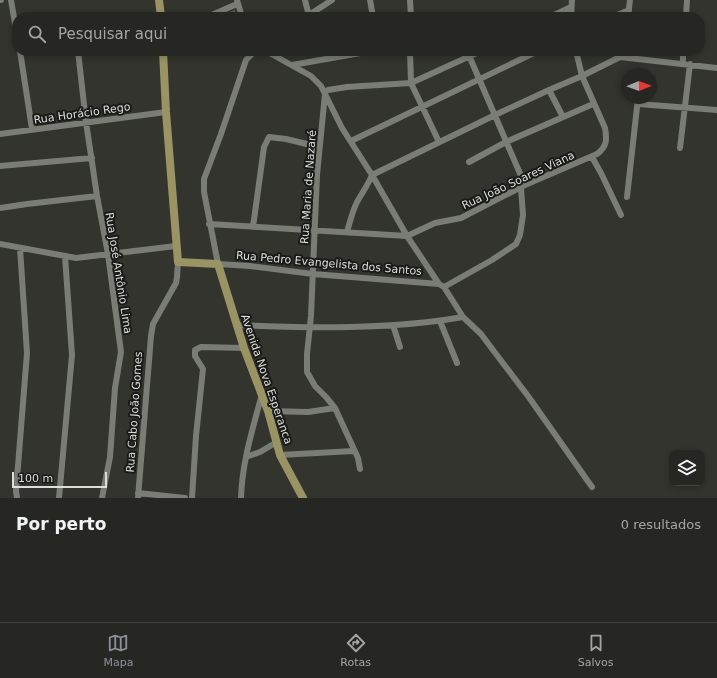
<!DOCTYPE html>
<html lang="pt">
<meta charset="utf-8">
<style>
:root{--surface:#262722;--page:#2e2f2a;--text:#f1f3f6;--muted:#a4a5a5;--line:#424440;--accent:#8c9099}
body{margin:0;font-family:"DejaVu Sans",sans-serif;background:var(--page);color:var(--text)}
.controls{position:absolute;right:12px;bottom:12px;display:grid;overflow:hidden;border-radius:8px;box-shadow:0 2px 6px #0003}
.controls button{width:36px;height:36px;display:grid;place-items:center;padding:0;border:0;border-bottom:1px solid var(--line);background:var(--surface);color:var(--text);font:20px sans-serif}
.compass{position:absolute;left:621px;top:68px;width:36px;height:36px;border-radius:50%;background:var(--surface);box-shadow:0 2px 6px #0003;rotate:89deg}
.scale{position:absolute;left:12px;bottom:10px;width:95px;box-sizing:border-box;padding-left:4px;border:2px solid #dddeda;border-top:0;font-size:11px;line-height:14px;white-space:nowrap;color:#dddeda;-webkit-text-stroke:3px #1a1b18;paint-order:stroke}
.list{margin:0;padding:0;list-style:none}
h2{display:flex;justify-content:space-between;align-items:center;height:52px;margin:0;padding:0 16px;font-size:17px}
h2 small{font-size:13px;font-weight:400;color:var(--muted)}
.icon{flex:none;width:22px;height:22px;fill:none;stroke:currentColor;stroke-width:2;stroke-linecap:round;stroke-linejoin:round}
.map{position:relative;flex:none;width:717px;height:498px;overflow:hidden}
.search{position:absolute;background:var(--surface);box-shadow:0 2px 6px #0003;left:12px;right:12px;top:12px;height:44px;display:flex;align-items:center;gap:10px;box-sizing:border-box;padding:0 14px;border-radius:16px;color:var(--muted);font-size:15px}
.sheet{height:124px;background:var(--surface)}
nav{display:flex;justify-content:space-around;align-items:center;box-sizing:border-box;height:56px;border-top:1px solid var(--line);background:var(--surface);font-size:11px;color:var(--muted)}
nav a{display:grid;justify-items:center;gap:2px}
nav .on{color:var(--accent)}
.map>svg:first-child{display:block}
.park{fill:url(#park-dots)}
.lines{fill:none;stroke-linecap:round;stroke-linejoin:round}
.minor{stroke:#7a7d75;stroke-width:6}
.major{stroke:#9a9464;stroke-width:8}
.labels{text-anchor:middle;stroke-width:4;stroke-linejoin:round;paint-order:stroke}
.street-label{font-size:11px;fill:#dddeda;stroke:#1a1b18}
</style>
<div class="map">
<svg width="717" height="498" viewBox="0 0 717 498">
<defs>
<pattern id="park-dots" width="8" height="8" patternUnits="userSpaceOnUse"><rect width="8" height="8" fill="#6d583b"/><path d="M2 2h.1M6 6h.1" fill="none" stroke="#817057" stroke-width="1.8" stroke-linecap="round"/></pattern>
</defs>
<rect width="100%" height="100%" fill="#32342d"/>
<path class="park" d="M235 10 236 17H217Z"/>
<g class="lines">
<path class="minor" d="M0 0H1
M11 0 17 35
M237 0 242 17
M305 0 309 16
M370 0 373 17
M410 0 411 17
M207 17 237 4
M306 17 332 0
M550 17 571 7
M571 17 572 0
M613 17 629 10
M628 17 630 0
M686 17 687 0
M20 51 32 129
M78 51 86 122 97 196 108 254 121 352 115 388 110 457 102 498
M255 51 246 60 221 134 204 179V192L218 264 250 266 313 274 439 284
M266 51 311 76 321 86 342 128 372 175 407 236 439 284 444 287 463 317 481 334 496 354 528 396 592 487
M410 51 411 83 439 142
M467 51 525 185
M683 63V51
M292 65 372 51
M549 90 563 117
M325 92 328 90 347 87 411 83 481 51
M325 94 317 175 311 316 307 354V372L315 386 326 397 335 408 358 458 360 469
M638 104 717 110
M0 134 166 112
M351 141 538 51
M680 148 690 64
M592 157 601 173 621 215
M469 162 506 142 593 104
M0 166 92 158
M627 197 638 98
M0 208 27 204 97 196
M209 224 407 236 435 223 461 218 525 185 597 154C607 147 607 139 605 128L582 76 576 51
M253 227 264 147 269 137 286 139 319 147
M347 232C350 222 352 212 357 202 362 193 368 185 372 175L495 115 549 90 582 76 620 57 717 68
M0 244 76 258 176 246
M444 287 492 260 516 244 520 235 523 215 521 188
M440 321 457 363
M236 325C312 328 388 330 463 317
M393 325 400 347
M268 411 308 412 335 408
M280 455 354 451
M246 457 260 452 277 442
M138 493 185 498
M17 498 16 491 27 353 20 248
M59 498 72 355 65 256
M138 498 151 336 153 324 176 283 177 277 178 262
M192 498 196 436 203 369 195 356V350L201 347 244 348
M241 498C242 462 253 428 262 394"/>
<path class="major" d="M159 0 161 17
M163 51 166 112 178 262 218 264 244 348 268 411 280 455 303 498"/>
</g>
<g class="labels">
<g class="street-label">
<text transform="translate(82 113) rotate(-8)" y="4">Rua Horácio Rego</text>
<text transform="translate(518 180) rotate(-25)" y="4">Rua João Soares Viana</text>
<text transform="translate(308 187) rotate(-86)" y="4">Rua Maria de Nazaré</text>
<text transform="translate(329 263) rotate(5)" y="4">Rua Pedro Evangelista dos Santos</text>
<text transform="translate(119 273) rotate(81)" y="4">Rua José Antônio Lima</text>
<text transform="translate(267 379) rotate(71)" y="4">Avenida Nova Esperanca</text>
<text transform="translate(134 412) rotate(-86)" y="4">Rua Cabo João Gomes</text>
</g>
</g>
</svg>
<div class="controls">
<button><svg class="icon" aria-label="layers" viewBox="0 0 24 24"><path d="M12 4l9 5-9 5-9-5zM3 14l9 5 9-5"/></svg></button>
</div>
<svg class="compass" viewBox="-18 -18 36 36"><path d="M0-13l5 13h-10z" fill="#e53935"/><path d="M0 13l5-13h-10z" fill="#a4a5a5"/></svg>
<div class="scale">100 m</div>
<div class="search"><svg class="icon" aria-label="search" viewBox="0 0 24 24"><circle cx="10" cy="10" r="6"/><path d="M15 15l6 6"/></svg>Pesquisar aqui</div>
</div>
<section class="sheet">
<h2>Por perto<small>0 resultados</small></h2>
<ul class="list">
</ul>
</section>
<nav>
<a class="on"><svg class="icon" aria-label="map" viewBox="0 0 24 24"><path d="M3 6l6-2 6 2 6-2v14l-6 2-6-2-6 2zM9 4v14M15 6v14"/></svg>Mapa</a>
<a><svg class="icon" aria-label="directions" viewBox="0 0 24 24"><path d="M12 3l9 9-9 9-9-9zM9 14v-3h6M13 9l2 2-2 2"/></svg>Rotas</a>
<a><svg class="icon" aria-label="saved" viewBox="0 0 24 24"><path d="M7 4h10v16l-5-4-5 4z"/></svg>Salvos</a>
</nav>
